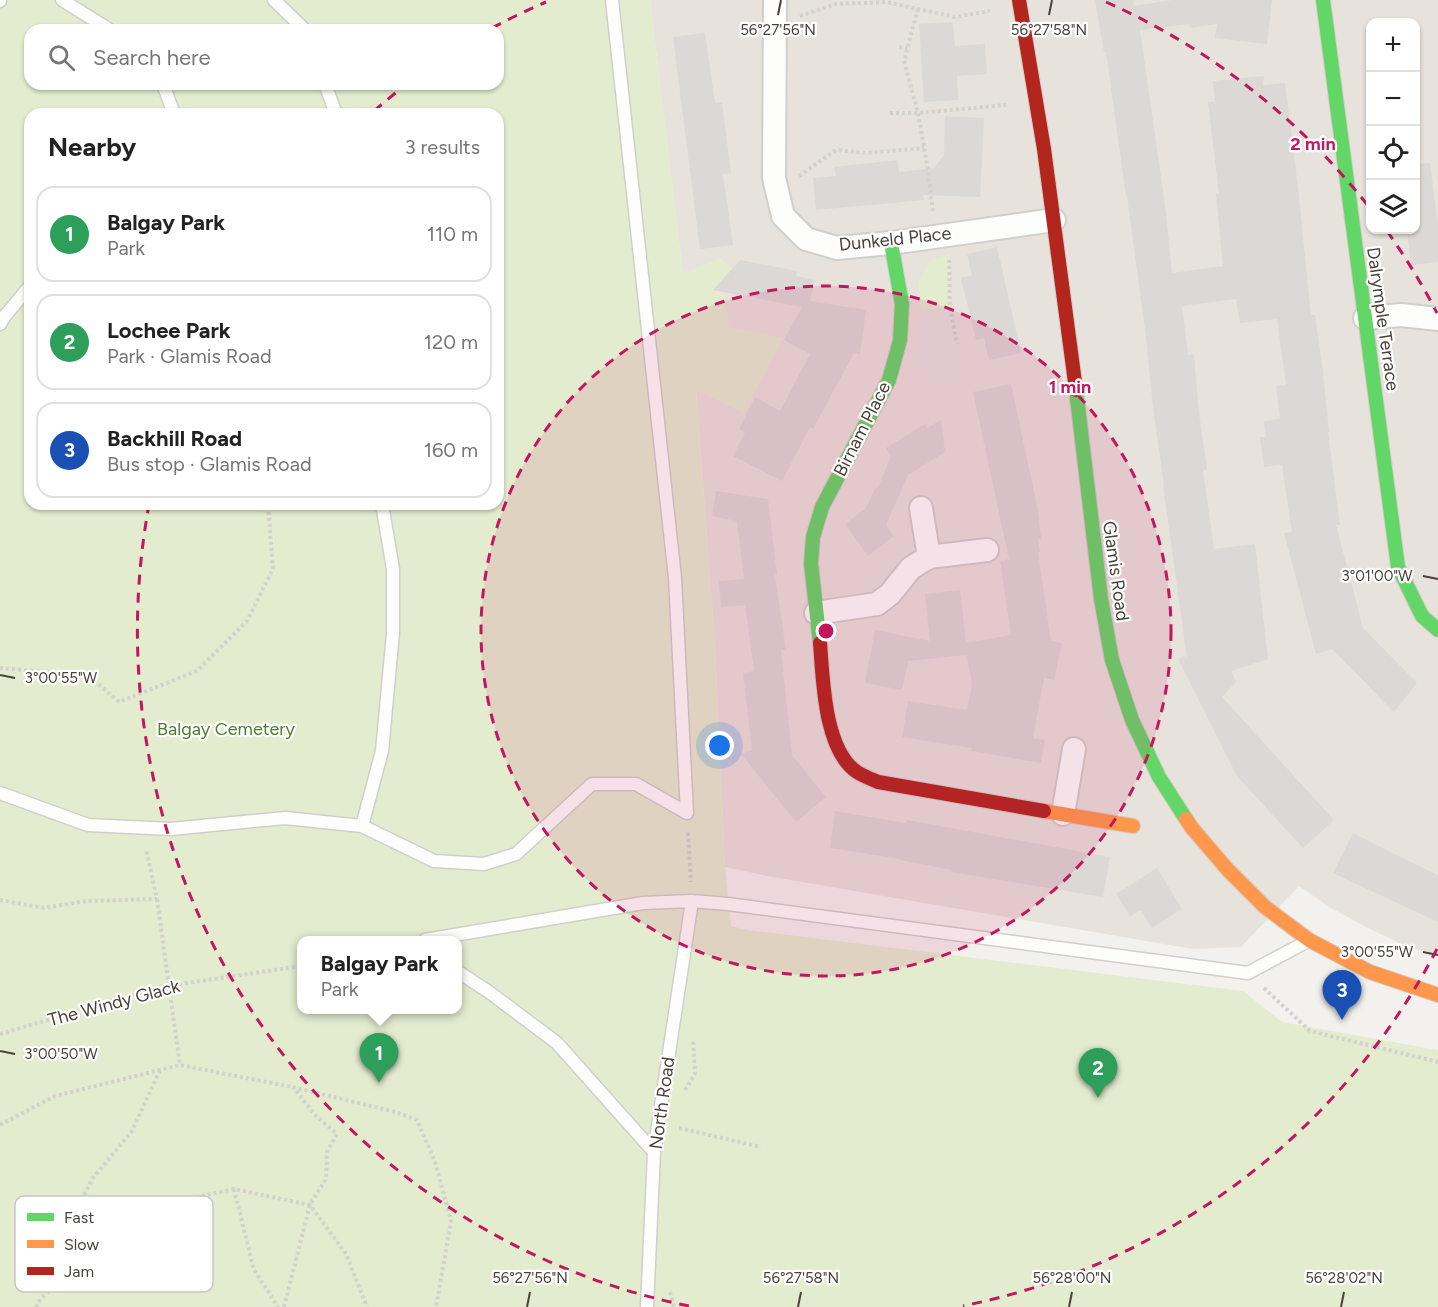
<!DOCTYPE html>
<meta charset="utf-8">
<style>
:root{--surface:#fff;--page:#f6f6f6;--text:#222;--muted:#767676;--line:#e0e0e0;--accent:#ea580c}
body{margin:0;font-family:Figtree,sans-serif;background:var(--page);color:var(--text)}
.controls{position:absolute;right:18px;top:18px;display:grid;overflow:hidden;border-radius:12px;box-shadow:0 2px 4px #0004}
.controls button{width:54px;height:54px;display:grid;place-items:center;padding:0;border:0;border-bottom:2px solid var(--line);background:var(--surface);color:var(--text);font:30px sans-serif}
.you{position:absolute;left:720px;top:746px;width:21px;height:21px;margin:-15px;border:4px solid #fff;border-radius:50%;background:#1a73e8;box-shadow:0 0 0 9px #1a73e833}
.badge{display:grid;place-items:center;width:39px;height:39px;border-radius:50%;background:var(--accent);color:#fff;font-size:20px;font-weight:700}
.pin{position:absolute;translate:-50% -50px;filter:drop-shadow(0 2px 3px #0008)}
.pin::after{content:'';position:absolute;top:32px;width:21px;height:18px;background:inherit;clip-path:polygon(0 0,100% 0,50% 100%)}
.popup{position:absolute;left:297px;top:936px;width:165px;height:78px;box-sizing:border-box;display:grid;place-content:center;border-radius:12px;background:var(--surface);filter:drop-shadow(0 2px 4px #0005);font-size:20px;white-space:nowrap;color:var(--muted)}
.popup b{font-size:22px;color:var(--text)}
.popup::after{content:'';position:absolute;left:50%;top:100%;margin-left:-12px;border:12px solid transparent;border-top-color:var(--surface)}
.list{margin:0;padding:0;list-style:none}
h2{display:flex;justify-content:space-between;align-items:center;height:78px;margin:0;padding:0 24px;font-size:26px}
h2 small{font-size:20px;font-weight:400;color:var(--muted)}
.list li{display:grid;grid-template-columns:39px 1fr auto;gap:18px;align-items:center;box-sizing:border-box;height:96px;margin:0 12px 12px;padding:0 12px;border:2px solid var(--line);border-radius:18px}
.list b{display:block;font-size:22px;white-space:nowrap}
.list p{margin:0;font-size:20px;white-space:nowrap;color:var(--muted)}
.list em{font-size:20px;font-style:normal;color:var(--muted)}
.icon{flex:none;width:33px;height:33px;fill:none;stroke:currentColor;stroke-width:2;stroke-linecap:round;stroke-linejoin:round}
.map{position:relative;flex:none;width:1438px;height:1307px;overflow:hidden}
.search{position:absolute;background:var(--surface);box-shadow:0 2px 4px #0004;left:24px;top:24px;width:480px;height:66px;display:flex;align-items:center;gap:15px;box-sizing:border-box;padding:0 21px;border-radius:18px;color:var(--muted);font-size:22px}
.panel{position:absolute;background:var(--surface);box-shadow:0 2px 4px #0004;left:24px;top:108px;width:480px;height:402px;border-radius:18px}
.map>svg:first-child{display:block}
.residential{fill:#e7e2dc;fill-rule:evenodd}
.green{fill:#e3eccf;fill-rule:evenodd}
.parking{fill:#e5e2df}
.building{fill:#dbd8d5}
.lines{fill:none;stroke-linecap:round;stroke-linejoin:round}
.lane-casing{stroke:#d1cfcb;stroke-width:15}
.street-casing{stroke:#d1cfcb;stroke-width:26}
.fast-casing{stroke:#d2cdc5;stroke-width:16}
.slow-casing{stroke:#d2cdc5;stroke-width:16}
.jam-casing{stroke:#d2cdc5;stroke-width:16}
.path{stroke:#d3d1cc;stroke-width:4;stroke-dasharray:3 3;stroke-linecap:butt}
.lane{stroke:#fdfdfc;stroke-width:12}
.street{stroke:#fdfdfc;stroke-width:22}
.fast{stroke:#63d668;stroke-width:14}
.slow{stroke:#ff974d;stroke-width:14}
.jam{stroke:#b3261e;stroke-width:14}
.path-bridge{stroke:#d3d1cc;stroke-width:4;stroke-dasharray:3 3;stroke-linecap:butt}
.ticks{fill:none;stroke:#4a4239;stroke-width:2}
.ring{fill:none;stroke:#c2185b;stroke-width:3;stroke-dasharray:10 8}
.labels{text-anchor:middle;stroke-width:4.5;stroke-linejoin:round;paint-order:stroke}
.street-label{font-size:18px;fill:#4a4239;stroke:#fff}
.park-label{font-size:18px;fill:#527c2c;stroke:#fff}
.key{fill:#fff;stroke:#c9c6c4;stroke-width:1.5}
.key-label{font-size:16px;fill:#4a4239}
.ticks-label{font-size:15px;text-anchor:middle;fill:#4a4239;stroke:#fff;stroke-width:4.5;stroke-linejoin:round;paint-order:stroke}
.centre{fill:#c2185b;stroke:#fff;stroke-width:3}
.ring-label{font-size:18px;text-anchor:middle;font-weight:bold;fill:#c2185b;stroke:#fff;stroke-width:4.5;stroke-linejoin:round;paint-order:stroke}
</style>
<div class="map">
<svg width="1438" height="1307" viewBox="0 0 1438 1307">
<rect width="100%" height="100%" fill="#f3f1ee"/>
<path class="residential" d="M650 0H1438V954L1408 947 1368 928 1331 908 1299 886 1241 947 1193 949 767 876 725 867 715 644 696 389 683 274ZM1370 22H1416V230H1370Z"/>
<path class="green" d="M0 0H650L683 273 721 258 732 269 715 288 725 297 729 327 783 338 744 413 696 390 715 644 725 867 731 926 747 930 1243 991 1282 1022 1438 1050V1307H0ZM30 30H498V84H30ZM30 114H498V504H30ZM301 940H457V1010H301Z
M949 253 950 308 921 309 918 282 929 262Z"/>
<path class="parking" d="M950 308 965 376 926 384 916 360 923 334 921 309Z"/>
<path class="building" d="M1095 0H1133L1134 6 1172 0H1272L1267 44 1215 38 1217 24 1190 28 1189 24 1140 30 1166 213 1172 273 1223 266 1216 194H1219L1208 102H1215L1213 81 1264 76 1263 85 1285 83 1298 188 1311 315H1315L1323 372 1329 432H1328L1340 525H1336L1363 628 1417 683 1394 712 1332 649 1316 654 1284 533 1292 532 1282 465 1264 467 1260 437H1266L1264 421 1280 419 1276 386 1286 385 1277 319 1240 323 1236 299 1182 306 1188 355 1194 354 1199 413 1207 470H1203L1214 549 1255 544 1268 659 1231 671 1236 682 1222 697 1334 820 1303 848 1237 776 1178 659 1184 655 1187 658 1163 485H1164L1153 407 1146 337 1127 196H1126L1106 52H1104Z
M953 22 955 46 985 44 987 74 957 76 958 100 924 102 919 24Z
M705 33 715 103 722 102 731 173 723 174 733 245 700 249 673 37Z
M945 116 984 118 980 197 923 195 924 200 816 210 813 178 836 176 834 167 898 160 899 172 934 168 944 155Z
M1430 163 1438 225V262L1411 265 1407 230H1416V164Z
M997 247 1021 353 989 360 984 338 976 340 961 278 972 275 967 254Z
M740 260 797 271 796 276 815 280 810 301 866 310 860 354 854 353 813 429 810 427 782 481 733 456 745 433 739 429 755 397 780 411 810 354 784 340 802 307 713 290Z
M1011 384 1038 510 1041 539H1038L1040 552H1038L1051 641 1062 643 1054 680 1044 678 1033 738 1045 740 1041 763 971 751 972 748 902 737 908 701 967 710 972 685 967 655 908 661 902 690 865 683 875 630 930 641 925 594 960 590 966 643 1011 635 1000 561 1009 559 973 392Z
M941 420 945 452 908 475 886 525 894 536 868 556 845 524 866 508 876 487 878 488 891 456 886 448 925 424 927 428Z
M716 491 768 499 777 574 775 575 786 650H781L792 755 826 797 796 822 741 754 752 750 743 673 754 671 745 605 721 607 719 581 744 579 737 521 712 516Z
M835 811 906 823 907 820 1110 857 1103 897 951 872 952 870 900 860V859L830 848Z
M1353 833 1394 854 1438 875V922L1333 873Z
M1157 868 1182 909 1152 928 1141 910 1130 916 1116 894Z"/>
<g class="lines">
<g class="lane-casing">
<path id="lane" d="M62 0 110 30
M274 0 305 30
M612 0 675 578 687 813
M0 1V0
M163 84 174 114
M325 84 336 114
M0 324 4 317 30 286
M0 793 88 825 171 829 285 818 362 826 434 861 484 864 516 854 592 784H636L687 813
M362 826 382 751 393 633V569L382 504
M425 940 643 903 692 901 728 904 1248 973 1306 942
M457 971 489 992 557 1043 654 1152
M647 1307 654 1152 692 901"/>
</g>
<g class="street-casing">
<path id="street" d="M775 0 774 178 783 216 806 239 837 248 891 243 1054 220
M1365 318 1401 315 1438 319
M921 508 929 557
M816 613 877 604 890 594 911 568 929 557 987 550
M1063 814 1074 749"/>
</g>
<g class="fast-casing">
<path id="fast" d="M1323 0 1398 567 1422 616 1438 630
M1076 390 1101 599 1112 660 1132 720 1159 777 1186 819
M820 643 811 564 813 537 822 507 889 380 900 340 902 304 891 243"/>
</g>
<g class="slow-casing">
<path id="slow" d="M1044 811 1133 826
M1186 819 1192 828 1228 870 1265 907 1309 940 1370 972 1438 995"/>
</g>
<g class="jam-casing">
<path id="jam" d="M1019 0 1044 149 1076 390
M820 643C823 679 824 750 857 772 863 776 871 779 878 782L1044 811"/>
</g>
<path class="path" d="M918 9 904 61 918 113 928 170 933 213
M800 16 836 4 886 2 955 17 990 11
M899 47 907 49
M890 113H918L1006 105
M799 176 836 150 866 153 924 148
M949 260 950 308 957 344
M0 668 89 676 119 702 197 671 247 621 273 569 268 504
M688 833 691 882
M0 900 44 908 86 901 157 899 146 849
M1264 988 1310 1031 1438 1062
M0 1034 160 987 301 966
M685 1090 695 1074 693 1040
M0 1125 55 1096 180 1065 292 1087 396 1112 417 1120 435 1162 451 1221 436 1307
M679 1128 761 1147
M234 1189 254 1270 278 1307
M76 1269 70 1222 93 1178 132 1131 160 1070
M670 1292 674 1307
M36 1307 41 1298 76 1269 161 1205 234 1189 310 1205 346 1254 367 1307
M284 1307 310 1205 326 1179 327 1152 337 1134 316 1116 293 1087"/>
<use href="#lane" class="lane"/>
<use href="#street" class="street"/>
<use href="#fast" class="fast"/>
<use href="#slow" class="slow"/>
<use href="#jam" class="jam"/>
<path class="path-bridge" d="M157 899 180 1065"/>
</g>
<path class="ticks" d="M778 15 781 0M1049 15 1052 0M1423 576 1438 579M0 675 15 678M1423 952 1438 955M0 1051 15 1054M527 1307 530 1292M798 1307 801 1292M1069 1307 1072 1292M1341 1307 1344 1292"/>
<circle cx="826" cy="631" r="345" fill="#c2185b" fill-opacity=".12"/>
<g class="ring">
<circle cx="826" cy="631" r="345"/>
<path d="M1437 949A689 689 0 0 1 963 1306M689 1306A689 689 0 0 1 149 505M374 111A689 689 0 0 1 407 84M492 28A689 689 0 0 1 546 2M1106 2A689 689 0 0 1 1369 207M1387 231A689 689 0 0 1 1437 313"/>
</g>
<g class="labels">
<g class="street-label">
<text transform="translate(895 239) rotate(-6)" y="6">Dunkeld Place</text>
<text transform="translate(1383 319) rotate(82)" y="6">Dalrymple Terrace</text>
<text transform="translate(862 429) rotate(-63)" y="6">Birnam Place</text>
<text transform="translate(1116 571) rotate(82)" y="6">Glamis Road</text>
<text transform="translate(114 1003) rotate(-15)" y="6">The Windy Glack</text>
<text transform="translate(662 1103) rotate(-82)" y="6">North Road</text>
</g>
<g class="park-label">
<text x="226" y="735">Balgay Cemetery</text>
</g>
</g>
<rect x="15" y="1196" width="198" height="96" rx="9" class="key"/>
<rect x="27" y="1213" width="27" height="8" fill="#63d668"/>
<rect x="27" y="1240" width="27" height="8" fill="#ff974d"/>
<rect x="27" y="1267" width="27" height="8" fill="#b3261e"/>
<g class="key-label">
<text x="64" y="1223">Fast</text>
<text x="64" y="1250">Slow</text>
<text x="64" y="1277">Jam</text>
</g>
<g class="ticks-label">
<text x="778" y="35">56°27'56"N</text>
<text x="1049" y="35">56°27'58"N</text>
<text x="1377" y="581">3°01'00"W</text>
<text x="61" y="683">3°00'55"W</text>
<text x="1377" y="957">3°00'55"W</text>
<text x="61" y="1059">3°00'50"W</text>
<text x="530" y="1283">56°27'56"N</text>
<text x="801" y="1283">56°27'58"N</text>
<text x="1072" y="1283">56°28'00"N</text>
<text x="1344" y="1283">56°28'02"N</text>
</g>
<circle cx="826" cy="631" r="9" class="centre"/>
<g class="ring-label">
<text x="1313" y="150">2 min</text>
<text x="1070" y="393">1 min</text>
</g>
</svg>
<div class="controls">
<button>+</button>
<button>−</button>
<button><svg class="icon" aria-label="locate" viewBox="0 0 24 24"><circle cx="12" cy="12" r="6"/><path d="M12 2v4M12 18v4M2 12h4M18 12h4"/></svg></button>
<button><svg class="icon" aria-label="layers" viewBox="0 0 24 24"><path d="M12 4l9 5-9 5-9-5zM3 14l9 5 9-5"/></svg></button>
</div>
<div class="you"></div>
<div class="pin badge" style="left:379px;top:1083px;background:#2e9e5b">1</div>
<div class="popup"><b>Balgay Park</b>Park</div>
<div class="pin badge" style="left:1098px;top:1098px;background:#2e9e5b">2</div>
<div class="pin badge" style="left:1342px;top:1020px;background:#1a4fb4">3</div>
<div class="search"><svg class="icon" aria-label="search" viewBox="0 0 24 24"><circle cx="10" cy="10" r="6"/><path d="M15 15l6 6"/></svg>Search here</div>
<section class="panel">
<h2>Nearby<small>3 results</small></h2>
<ul class="list">
<li><span class="badge" style="background:#2e9e5b">1</span><div><b>Balgay Park</b><p>Park</p></div><em>110 m</em></li>
<li><span class="badge" style="background:#2e9e5b">2</span><div><b>Lochee Park</b><p>Park · Glamis Road</p></div><em>120 m</em></li>
<li><span class="badge" style="background:#1a4fb4">3</span><div><b>Backhill Road</b><p>Bus stop · Glamis Road</p></div><em>160 m</em></li>
</ul>
</section>
</div>
